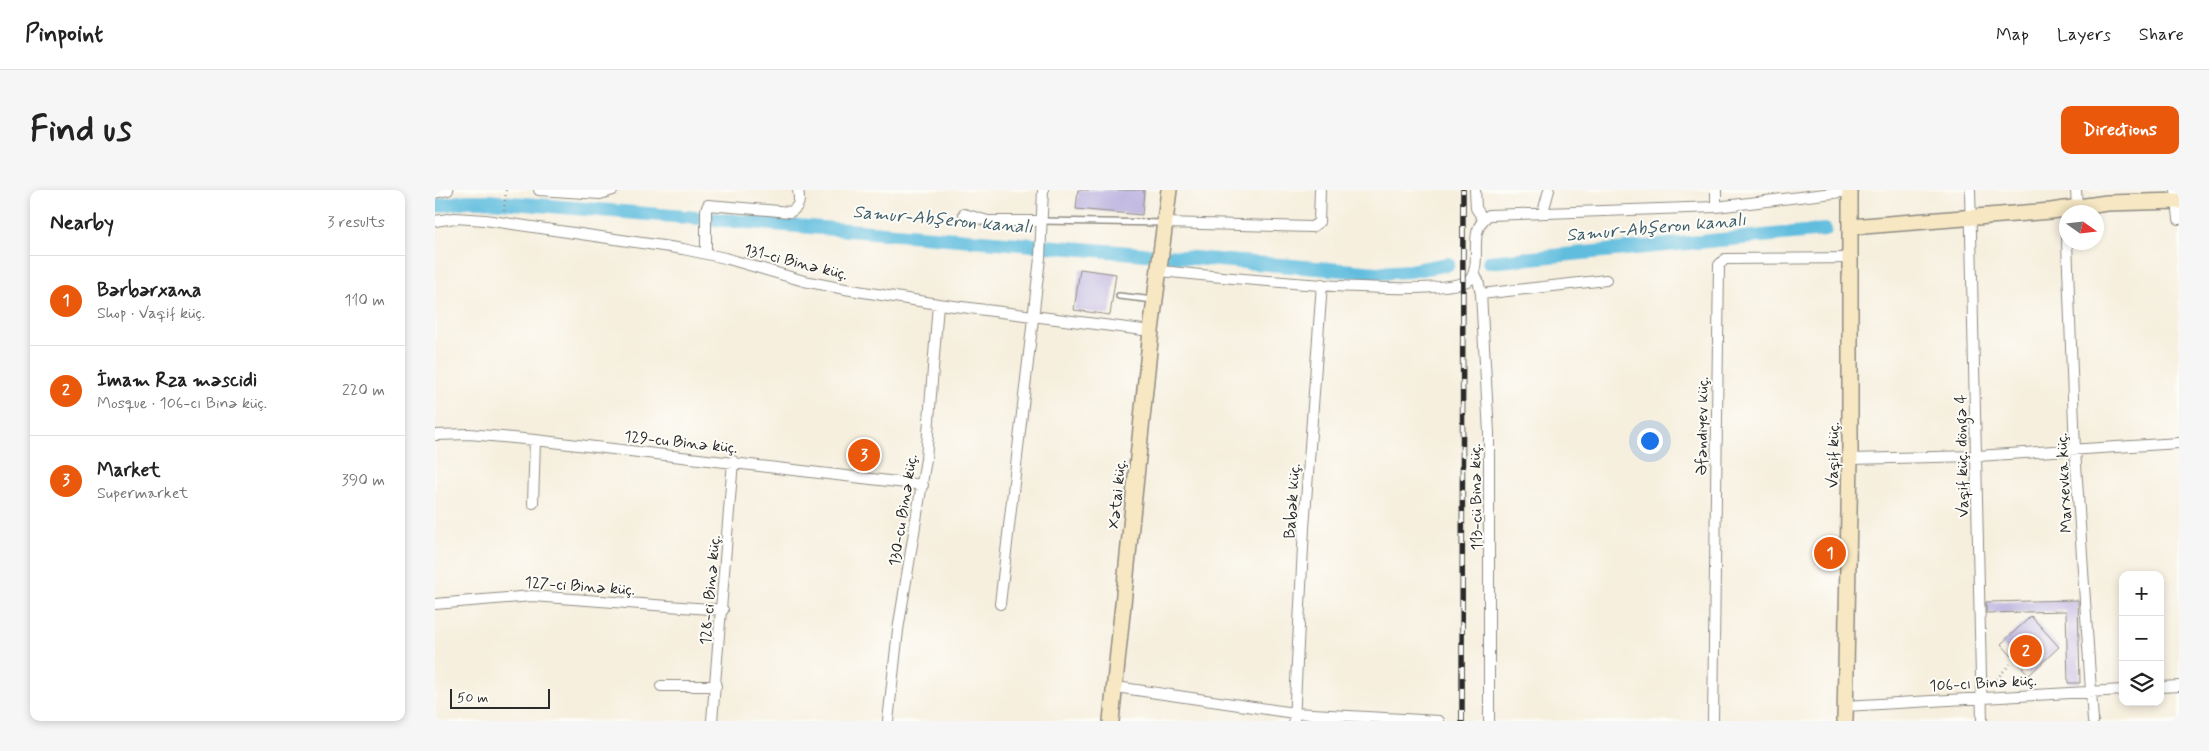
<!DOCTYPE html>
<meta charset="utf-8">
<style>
:root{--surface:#fff;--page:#f6f6f6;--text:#222;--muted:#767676;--line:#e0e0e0;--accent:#ea580c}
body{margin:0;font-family:Mynerve,sans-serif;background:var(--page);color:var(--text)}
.controls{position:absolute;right:15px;bottom:15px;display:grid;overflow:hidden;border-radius:10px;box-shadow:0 2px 8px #0003}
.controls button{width:45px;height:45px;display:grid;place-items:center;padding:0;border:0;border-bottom:1px solid var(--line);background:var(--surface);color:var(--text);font:25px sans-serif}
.compass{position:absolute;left:1624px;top:15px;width:45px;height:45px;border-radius:50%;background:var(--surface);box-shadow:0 2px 8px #0003;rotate:104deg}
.scale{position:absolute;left:15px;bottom:12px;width:100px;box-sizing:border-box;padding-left:5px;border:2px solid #2b2b2b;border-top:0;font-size:14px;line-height:18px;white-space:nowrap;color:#2b2b2b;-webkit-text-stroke:4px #fdfcf7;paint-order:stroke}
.you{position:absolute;left:1214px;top:250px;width:18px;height:18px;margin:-12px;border:4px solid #fff;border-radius:50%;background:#1a73e8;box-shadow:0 0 0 8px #1a73e833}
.badge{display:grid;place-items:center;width:32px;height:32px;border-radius:50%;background:var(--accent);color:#fff;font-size:16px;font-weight:700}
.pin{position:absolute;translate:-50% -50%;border:2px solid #fff;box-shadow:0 1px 5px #0006}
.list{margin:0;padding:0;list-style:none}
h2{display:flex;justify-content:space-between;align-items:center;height:65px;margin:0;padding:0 20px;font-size:21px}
h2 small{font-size:16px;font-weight:400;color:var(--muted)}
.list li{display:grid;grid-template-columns:32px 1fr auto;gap:15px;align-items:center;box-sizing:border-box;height:90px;padding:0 20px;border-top:1px solid var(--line)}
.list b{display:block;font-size:19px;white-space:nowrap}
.list p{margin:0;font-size:16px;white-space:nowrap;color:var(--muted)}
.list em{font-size:16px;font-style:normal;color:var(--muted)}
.icon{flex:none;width:28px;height:28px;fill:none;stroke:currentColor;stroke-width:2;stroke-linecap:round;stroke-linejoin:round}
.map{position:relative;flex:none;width:1744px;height:531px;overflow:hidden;border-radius:10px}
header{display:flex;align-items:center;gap:30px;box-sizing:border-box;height:70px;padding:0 25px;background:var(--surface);border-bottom:1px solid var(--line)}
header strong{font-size:24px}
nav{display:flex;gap:28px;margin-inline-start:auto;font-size:18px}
.intro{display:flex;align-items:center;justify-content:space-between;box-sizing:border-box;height:120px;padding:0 30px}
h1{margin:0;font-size:35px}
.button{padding:12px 22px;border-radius:10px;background:var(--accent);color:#fff;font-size:18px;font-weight:700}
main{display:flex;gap:30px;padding:0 30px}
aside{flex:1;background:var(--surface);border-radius:10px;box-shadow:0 2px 8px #0003}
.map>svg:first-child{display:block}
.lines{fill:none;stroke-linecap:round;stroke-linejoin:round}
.canal{stroke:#60bdde;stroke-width:14}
.building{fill:#b7addd}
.lane-casing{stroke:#908d84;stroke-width:8}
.street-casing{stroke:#908d84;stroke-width:12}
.secondary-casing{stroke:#908d84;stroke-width:18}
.path{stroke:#908d84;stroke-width:2.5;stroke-dasharray:1 4;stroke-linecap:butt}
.lane{stroke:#fff;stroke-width:5}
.street{stroke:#fff;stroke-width:10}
.secondary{stroke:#f7e8c3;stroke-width:15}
.rail-casing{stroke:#2b2b2b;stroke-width:5.5}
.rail{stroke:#fdfcf7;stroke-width:4;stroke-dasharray:11;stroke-linecap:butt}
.labels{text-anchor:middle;stroke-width:4;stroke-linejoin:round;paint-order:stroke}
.street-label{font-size:16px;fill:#2b2b2b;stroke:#fdfcf7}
.water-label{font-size:18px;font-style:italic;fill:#3e5e6a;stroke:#fdfcf7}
</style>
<header>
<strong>Pinpoint</strong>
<nav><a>Map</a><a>Layers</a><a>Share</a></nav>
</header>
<div class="intro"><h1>Find us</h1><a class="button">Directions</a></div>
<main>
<aside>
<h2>Nearby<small>3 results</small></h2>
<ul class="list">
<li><span class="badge">1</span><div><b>Bərbərxana</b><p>Shop · Vaqif küç.</p></div><em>110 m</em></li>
<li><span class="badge">2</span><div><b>İmam Rza məscidi</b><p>Mosque · 106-cı Binə küç.</p></div><em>220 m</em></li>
<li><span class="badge">3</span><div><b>Market</b><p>Supermarket</p></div><em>390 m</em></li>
</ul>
</aside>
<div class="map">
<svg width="1744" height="531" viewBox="0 0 1744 531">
<rect width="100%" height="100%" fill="#fdfcf7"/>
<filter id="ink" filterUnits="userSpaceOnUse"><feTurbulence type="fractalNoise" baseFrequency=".02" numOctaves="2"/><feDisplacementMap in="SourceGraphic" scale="10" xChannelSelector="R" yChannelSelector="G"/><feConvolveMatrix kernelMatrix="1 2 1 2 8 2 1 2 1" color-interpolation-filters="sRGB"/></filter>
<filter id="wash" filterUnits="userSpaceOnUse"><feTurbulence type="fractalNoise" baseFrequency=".0096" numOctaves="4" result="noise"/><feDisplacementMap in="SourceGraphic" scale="20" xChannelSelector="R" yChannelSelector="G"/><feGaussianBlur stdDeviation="1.12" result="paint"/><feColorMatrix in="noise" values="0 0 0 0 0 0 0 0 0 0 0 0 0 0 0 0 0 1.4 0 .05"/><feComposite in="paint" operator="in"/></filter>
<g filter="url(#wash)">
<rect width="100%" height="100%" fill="#f6efde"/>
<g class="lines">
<path class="canal" d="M0 16 32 11H53L943 83 975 81 1013 74
M1054 72 1390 40"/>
</g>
<g id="blocks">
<path class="building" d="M643 0H709L707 25 641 19Z
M645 79 681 84 675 125 639 120Z
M1643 410 1645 493H1633L1631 421 1551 423V412Z
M1596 426 1624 457 1594 485 1566 454Z"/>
</g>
</g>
<g filter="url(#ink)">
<use href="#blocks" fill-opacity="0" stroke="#908d84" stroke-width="1"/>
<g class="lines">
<g class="lane-casing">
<path id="lane" d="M606 31 729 33
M684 106 719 110"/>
</g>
<g class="street-casing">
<path id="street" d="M104 0 165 4 178 0
M1040 0 1041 18 1048 29
M1535 0 1547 531
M1641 0 1642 17
M1741 0 1744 29
M0 3 13 0
M1281 17V0
M1630 19 1632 48
M1108 22 1114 0
M529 24 553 31H606
M0 31 20 28 50 30 248 59 290 68 369 91 410 99 503 114 716 141
M729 33 877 37 884 32 885 0
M1632 52 1640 260 1658 531
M271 63V20L273 15 355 22C365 17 365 10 363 0
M724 81C774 85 1005 112 1036 89 1048 68 1031 41 1054 25L1281 17 1415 1
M1038 84 1043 90 1046 104 1054 243V531
M1046 104 1171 90
M0 245 34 244 100 250 488 295
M1415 269 1542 266 1744 253
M98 313 100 250
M0 414 97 406 288 420
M565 414 605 68 608 0
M226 496H281
M681 497 859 523 1004 531
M1725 497 1744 496
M1410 516 1688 500
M277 531 298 271
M453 531 463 440 491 269 503 114
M859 531 869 338 887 94
M1278 531 1284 75 1290 69 1416 68"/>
</g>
<g class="secondary-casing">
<path id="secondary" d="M1416 37 1616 21 1672 13 1744 11
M676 531 716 141 734 0
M1410 531 1415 269V0"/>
</g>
<path class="path" d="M69 21 71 0
M1558 493 1575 474"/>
<use href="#lane" class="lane"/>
<use href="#street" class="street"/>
<use href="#secondary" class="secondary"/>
<g class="rail-casing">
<path id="rail" d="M1027 531 1028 0"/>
</g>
<use href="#rail" class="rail"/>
</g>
</g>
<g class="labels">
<g class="street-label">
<text transform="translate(361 71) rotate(14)" y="6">131-ci Binə küç.</text>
<text transform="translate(1266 236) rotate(-89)" y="6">Əfəndiyev küç.</text>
<text transform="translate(246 251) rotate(6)" y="6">129-cu Binə küç.</text>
<text transform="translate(1397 265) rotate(-89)" y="6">Vaqif küç.</text>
<text transform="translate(1526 266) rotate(-91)" y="6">Vaqif küç. döngə 4</text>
<text transform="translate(1628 293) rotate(-93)" y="6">Marxevka küç.</text>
<text transform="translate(681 304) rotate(-84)" y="6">Xətai küç.</text>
<text transform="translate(1040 307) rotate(-91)" y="6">113-cü Binə küç.</text>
<text transform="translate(856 311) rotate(-86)" y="6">Babək küç.</text>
<text transform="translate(467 320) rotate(-81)" y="6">130-cu Binə küç.</text>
<text transform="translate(145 395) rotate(4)" y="6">127-ci Binə küç.</text>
<text transform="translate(274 400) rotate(-85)" y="6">128-ci Binə küç.</text>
<text transform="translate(1548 492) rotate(-3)" y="6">106-cı Binə küç.</text>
</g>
<g class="water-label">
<text transform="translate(508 29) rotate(5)" y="6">Samur-Abşeron kanalı</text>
<text transform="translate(1221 37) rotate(-5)" y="6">Samur-Abşeron kanalı</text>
</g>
</g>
</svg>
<div class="controls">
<button>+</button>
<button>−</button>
<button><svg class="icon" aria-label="layers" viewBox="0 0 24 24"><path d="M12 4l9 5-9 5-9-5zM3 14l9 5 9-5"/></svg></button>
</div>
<svg class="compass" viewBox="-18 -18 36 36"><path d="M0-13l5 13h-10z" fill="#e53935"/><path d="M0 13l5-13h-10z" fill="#767676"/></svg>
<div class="scale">50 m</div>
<div class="you"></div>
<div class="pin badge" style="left:1395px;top:363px">1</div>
<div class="pin badge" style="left:1591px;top:461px">2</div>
<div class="pin badge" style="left:429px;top:265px">3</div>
</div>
</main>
